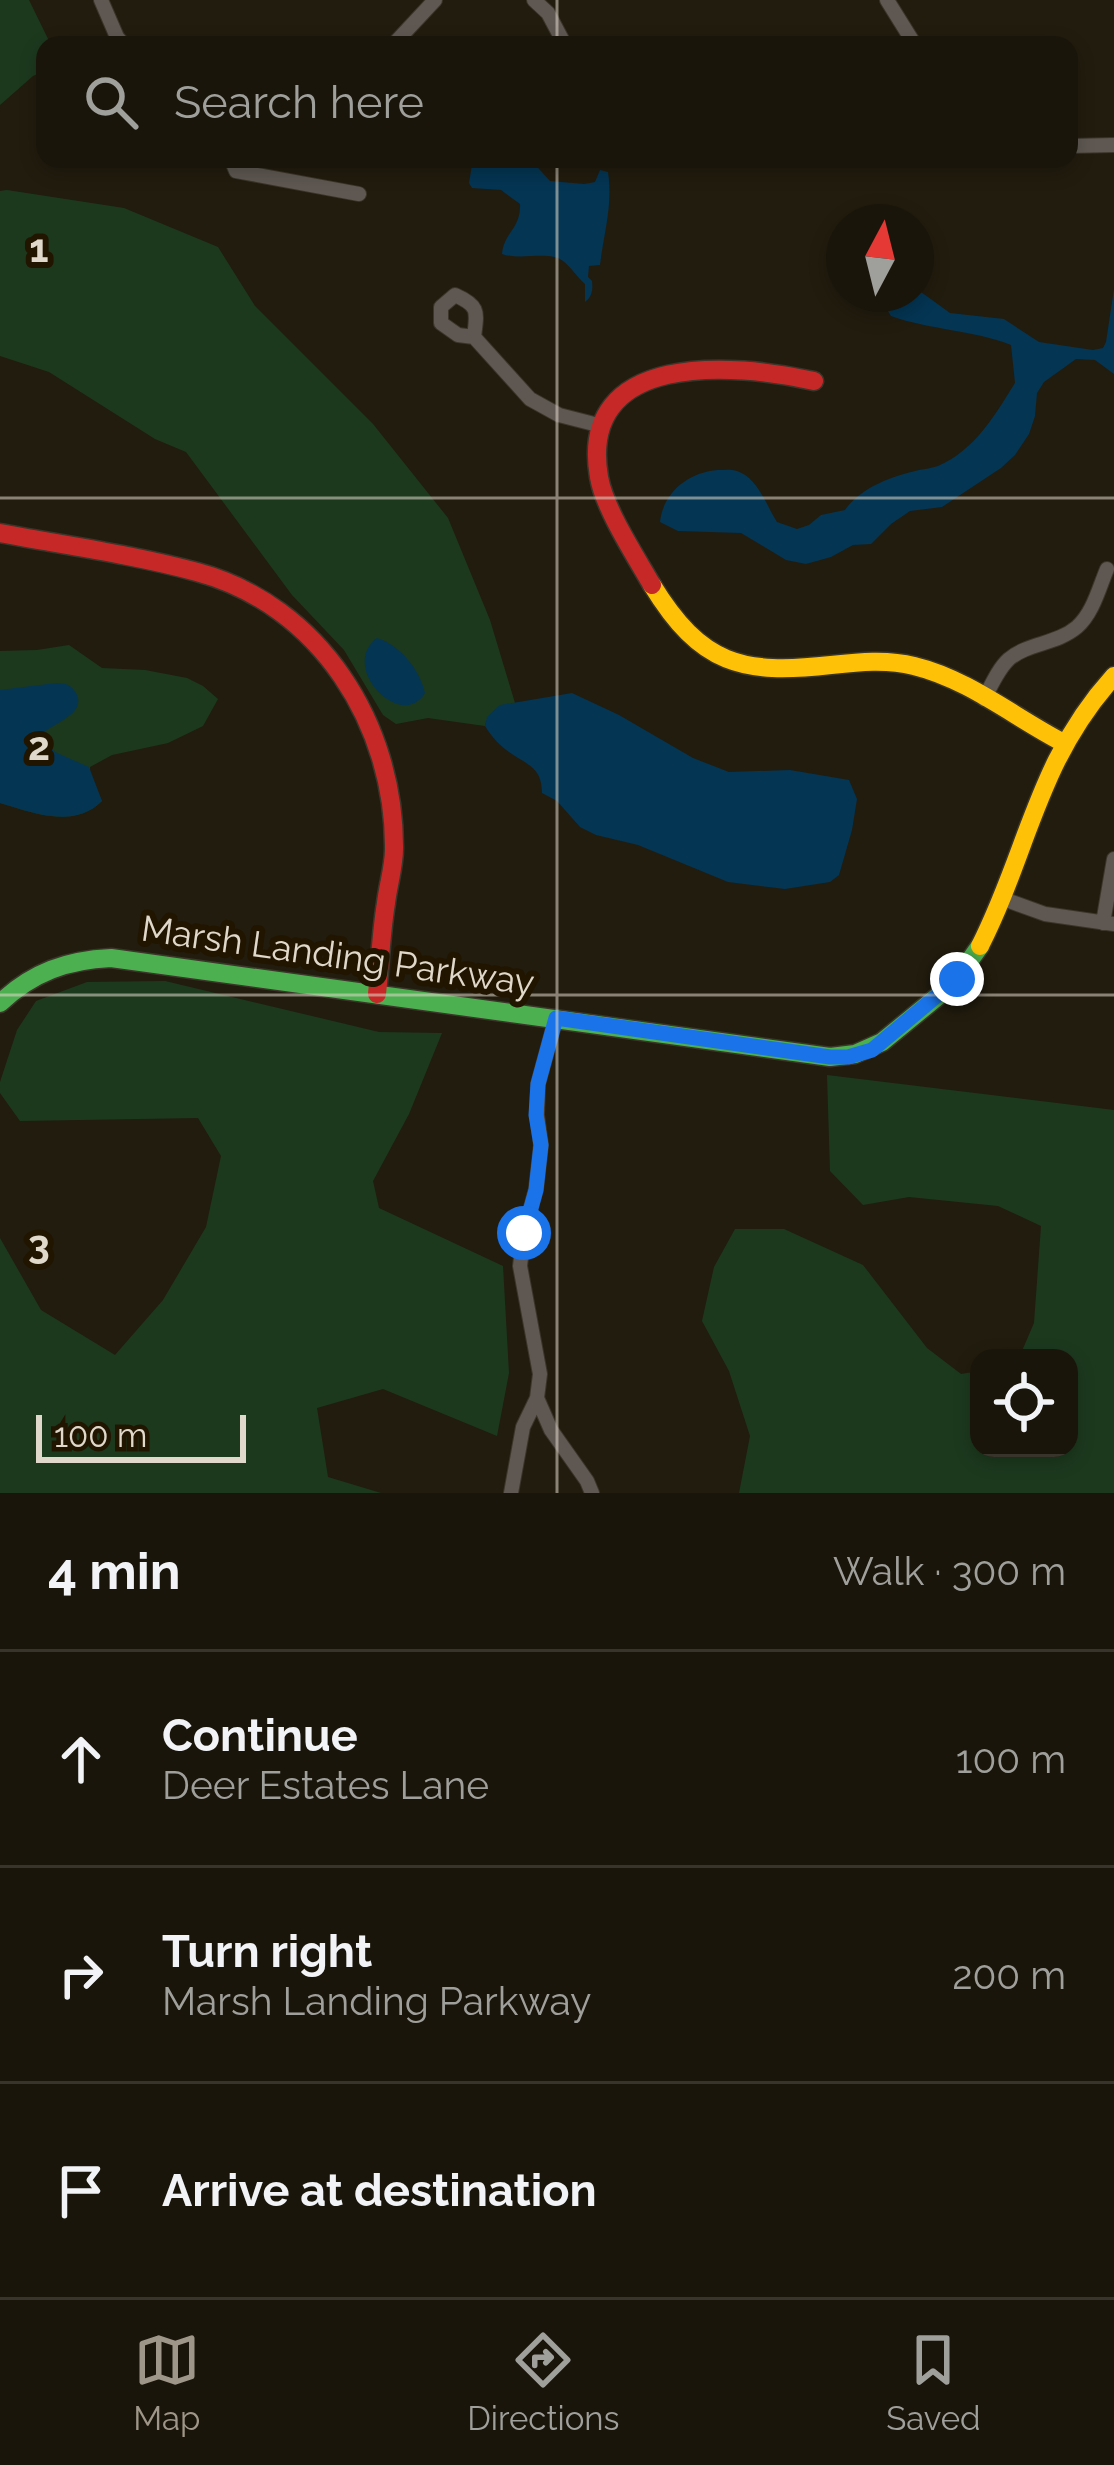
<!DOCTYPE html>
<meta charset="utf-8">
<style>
:root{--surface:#1a150a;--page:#272218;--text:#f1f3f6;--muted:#9f9f9c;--line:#38342b;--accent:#9e9688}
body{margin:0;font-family:Raleway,sans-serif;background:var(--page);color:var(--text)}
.controls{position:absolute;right:36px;bottom:36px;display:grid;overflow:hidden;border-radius:24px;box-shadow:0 6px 18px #0003}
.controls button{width:108px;height:108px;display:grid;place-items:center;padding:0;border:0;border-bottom:3px solid var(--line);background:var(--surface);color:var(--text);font:60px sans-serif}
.compass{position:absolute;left:826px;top:204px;width:108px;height:108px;border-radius:50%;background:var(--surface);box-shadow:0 6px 18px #0003;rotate:7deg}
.scale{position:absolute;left:36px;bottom:30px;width:210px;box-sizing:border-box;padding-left:12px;border:6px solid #e0d8ca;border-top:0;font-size:33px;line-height:42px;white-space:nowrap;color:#e0d8ca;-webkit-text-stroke:9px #211500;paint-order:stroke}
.stop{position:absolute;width:36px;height:36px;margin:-27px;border:9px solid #1a73e8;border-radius:50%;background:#fff}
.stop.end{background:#1a73e8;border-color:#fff;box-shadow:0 3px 12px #0008}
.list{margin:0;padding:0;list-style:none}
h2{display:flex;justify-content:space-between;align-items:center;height:156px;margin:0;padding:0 48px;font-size:51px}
h2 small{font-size:39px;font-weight:400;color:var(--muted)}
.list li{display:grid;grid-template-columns:78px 1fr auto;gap:36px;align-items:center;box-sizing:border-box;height:216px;padding:0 48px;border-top:3px solid var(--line)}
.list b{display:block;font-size:45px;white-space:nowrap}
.list p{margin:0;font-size:39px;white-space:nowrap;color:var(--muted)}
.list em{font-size:39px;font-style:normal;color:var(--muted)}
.icon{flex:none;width:66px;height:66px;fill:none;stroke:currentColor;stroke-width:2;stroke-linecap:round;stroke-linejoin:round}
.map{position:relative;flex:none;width:1114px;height:1493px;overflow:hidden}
.search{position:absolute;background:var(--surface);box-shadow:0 6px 18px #0003;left:36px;right:36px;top:36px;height:132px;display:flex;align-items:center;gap:30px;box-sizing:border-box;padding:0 42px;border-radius:24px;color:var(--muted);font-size:45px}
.sheet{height:804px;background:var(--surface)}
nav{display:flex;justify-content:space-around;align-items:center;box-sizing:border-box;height:168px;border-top:3px solid var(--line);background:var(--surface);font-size:33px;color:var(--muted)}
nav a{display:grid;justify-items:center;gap:6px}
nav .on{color:var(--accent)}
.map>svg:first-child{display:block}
.green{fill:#1c391e}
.water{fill:#043553}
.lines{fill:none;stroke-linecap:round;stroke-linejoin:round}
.street-casing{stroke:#3b352a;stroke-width:16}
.fast-casing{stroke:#3b352a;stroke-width:21}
.slow-casing{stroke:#3b352a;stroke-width:21}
.jam-casing{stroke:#3b352a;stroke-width:21}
.street{stroke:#5f5852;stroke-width:14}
.fast{stroke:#4caf50;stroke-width:18}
.slow{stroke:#ffc107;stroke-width:18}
.jam{stroke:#c62828;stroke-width:18}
.route{stroke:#1a73e8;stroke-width:15}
.grid{fill:none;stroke:#e0d8ca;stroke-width:3;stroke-opacity:0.55}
.labels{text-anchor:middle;stroke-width:12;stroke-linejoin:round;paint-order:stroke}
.street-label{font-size:36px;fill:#e0d8ca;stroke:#211500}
.grid-label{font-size:39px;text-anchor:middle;font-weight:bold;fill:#e0d8ca;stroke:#211500;stroke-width:12;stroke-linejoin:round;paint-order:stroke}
</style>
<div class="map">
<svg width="1114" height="1493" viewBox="0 0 1114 1493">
<rect width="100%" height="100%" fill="#221c0e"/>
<path class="green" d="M0 0H29L51 45H45V71L33 76 0 105Z
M7 190 124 208 218 247 255 306 373 424 448 518 490 620 515 703C500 706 489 711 485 726L428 718 396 724 383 715 344 650 292 595 186 452 155 439 49 372 0 356V191Z
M69 645 102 668 145 670 187 678 203 686 218 699 203 726 168 743 112 755 90 767V775L102 801C74 829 34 813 0 803V651L37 650Z
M165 981 379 1032 442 1033 409 1114 373 1181 379 1208 503 1266 509 1373 497 1436 383 1389 317 1408 328 1477 381 1493H0V1238L41 1310 115 1355 163 1300 206 1227 221 1156 198 1118 20 1121 0 1093V1082L17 1030 36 1001 87 982Z
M827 1075 1114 1110V1493H739L750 1436 729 1371 702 1321 714 1267 735 1229H784L863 1265 927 1348 961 1374 979 1371V1448H1069V1358H1019L1034 1323 1041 1226 998 1206 909 1197 863 1205 830 1171Z"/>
<path class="water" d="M473 159H530L550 181 584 184 595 182 600 170 608 172C613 205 604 232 600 265L589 266 588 277 592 281C593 290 592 297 585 302V284C577 277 571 267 563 261 548 250 522 261 502 254 504 232 521 229 520 204L501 190 472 188 469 183Z
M916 273 921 292 950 313 1004 319 1039 342 1093 350 1103 348 1106 342 1114 289V374L1095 360 1076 359 1044 382 1037 393 1035 416 1029 434 1015 455 1001 468 942 507 910 511 891 524 871 544 853 545 831 557 806 564 786 560 741 533 678 531 660 522C663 493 688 472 718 470 724 470 731 469 737 471 758 478 766 505 777 522L797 529 809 525 821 515 845 510C861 487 893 476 919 470 925 469 932 468 938 466 975 450 995 415 1015 383L1011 345C973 330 930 330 891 316L877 294H916Z
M377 638C400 645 420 670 425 693 402 732 338 667 377 638Z
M56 683C65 684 68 683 74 690 91 712 54 723 43 733L42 742 57 753 89 767 102 801C74 829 34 813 0 803V690Z
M572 693 619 715 693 758 729 772 790 770 849 780 857 799 852 830 839 875 830 882 785 889 728 882 638 845 596 835 580 827 557 801 542 793C542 765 525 765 505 749 497 743 490 734 485 726L487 717 500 705Z"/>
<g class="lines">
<g class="street-casing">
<path id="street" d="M101 0 117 37 124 45
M534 0 548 13 565 45
M887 0 915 45
M393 45 435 0
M1069 146 1114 145
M231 159 236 171 359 194
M455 295C480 306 477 312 474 337L458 335 441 323V307Z
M474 337 530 399 559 415 598 425
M984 699C991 686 998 669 1009 659 1028 643 1057 644 1077 627 1093 613 1099 588 1107 569
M1001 898 1045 914 1114 924
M1103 923 1114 859
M537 1398 551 1430 587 1481 592 1493
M511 1493 523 1427 537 1398 540 1374 520 1266 524 1233 536 1189 541 1145 537 1115 538 1084 556 1018"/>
</g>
<g class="fast-casing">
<path id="fast" d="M0 1003C33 972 67 960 111 958L830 1057 855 1054 882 1042 953 984 980 946"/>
</g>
<g class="slow-casing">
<path id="slow" d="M652 585C701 665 742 675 831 665 859 662 887 659 914 666 968 679 1014 717 1062 742
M980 946C1029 849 1037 761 1114 676"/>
</g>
<g class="jam-casing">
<path id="jam" d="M0 533C64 545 135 555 197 572 320 605 395 725 394 849 394 867 388 885 386 903 381 933 380 964 377 994
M652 585C636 557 604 508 599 477 577 350 734 363 814 381"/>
</g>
<use href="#street" class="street"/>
<use href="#fast" class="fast"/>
<use href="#slow" class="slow"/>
<use href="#jam" class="jam"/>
</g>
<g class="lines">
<path class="route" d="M524 1233 536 1190 541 1145 536 1115 538 1084 556 1018 830 1057H848L872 1050 957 979"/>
</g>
<path class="grid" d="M557 0V45M557 159V1493M0 498H1114M0 995H1114"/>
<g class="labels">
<g class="street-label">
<text transform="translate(338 955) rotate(8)" y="13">Marsh Landing Parkway</text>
</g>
</g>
<g class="grid-label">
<text x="39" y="262">1</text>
<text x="39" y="760">2</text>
<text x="39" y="1258">3</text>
</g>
</svg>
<div class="controls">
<button><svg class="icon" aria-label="locate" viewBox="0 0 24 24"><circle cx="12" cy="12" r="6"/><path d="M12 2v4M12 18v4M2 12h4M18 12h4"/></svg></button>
</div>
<svg class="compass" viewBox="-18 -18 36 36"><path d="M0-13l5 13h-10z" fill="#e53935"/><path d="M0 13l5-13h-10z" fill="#9f9f9c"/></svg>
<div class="scale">100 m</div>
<div class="stop" style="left:524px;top:1233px"></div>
<div class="stop end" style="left:957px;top:979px"></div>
<div class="search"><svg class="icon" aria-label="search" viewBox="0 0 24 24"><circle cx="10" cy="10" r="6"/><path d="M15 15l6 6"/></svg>Search here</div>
</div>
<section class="sheet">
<h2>4 min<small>Walk · 300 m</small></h2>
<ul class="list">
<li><svg class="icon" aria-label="ahead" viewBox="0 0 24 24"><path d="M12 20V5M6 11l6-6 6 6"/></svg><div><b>Continue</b><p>Deer Estates Lane</p></div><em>100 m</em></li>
<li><svg class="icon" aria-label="right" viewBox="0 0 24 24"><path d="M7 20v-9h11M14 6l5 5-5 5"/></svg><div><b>Turn right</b><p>Marsh Landing Parkway</p></div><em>200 m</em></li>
<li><svg class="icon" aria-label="arrive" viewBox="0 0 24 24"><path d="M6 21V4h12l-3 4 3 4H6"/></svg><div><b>Arrive at destination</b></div></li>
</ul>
</section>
<nav>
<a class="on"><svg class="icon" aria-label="map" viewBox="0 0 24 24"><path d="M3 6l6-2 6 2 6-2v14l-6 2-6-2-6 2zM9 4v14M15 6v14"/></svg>Map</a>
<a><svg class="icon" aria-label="directions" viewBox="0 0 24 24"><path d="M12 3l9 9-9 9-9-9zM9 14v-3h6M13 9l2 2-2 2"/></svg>Directions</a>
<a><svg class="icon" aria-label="saved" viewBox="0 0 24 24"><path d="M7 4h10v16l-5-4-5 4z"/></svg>Saved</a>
</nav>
